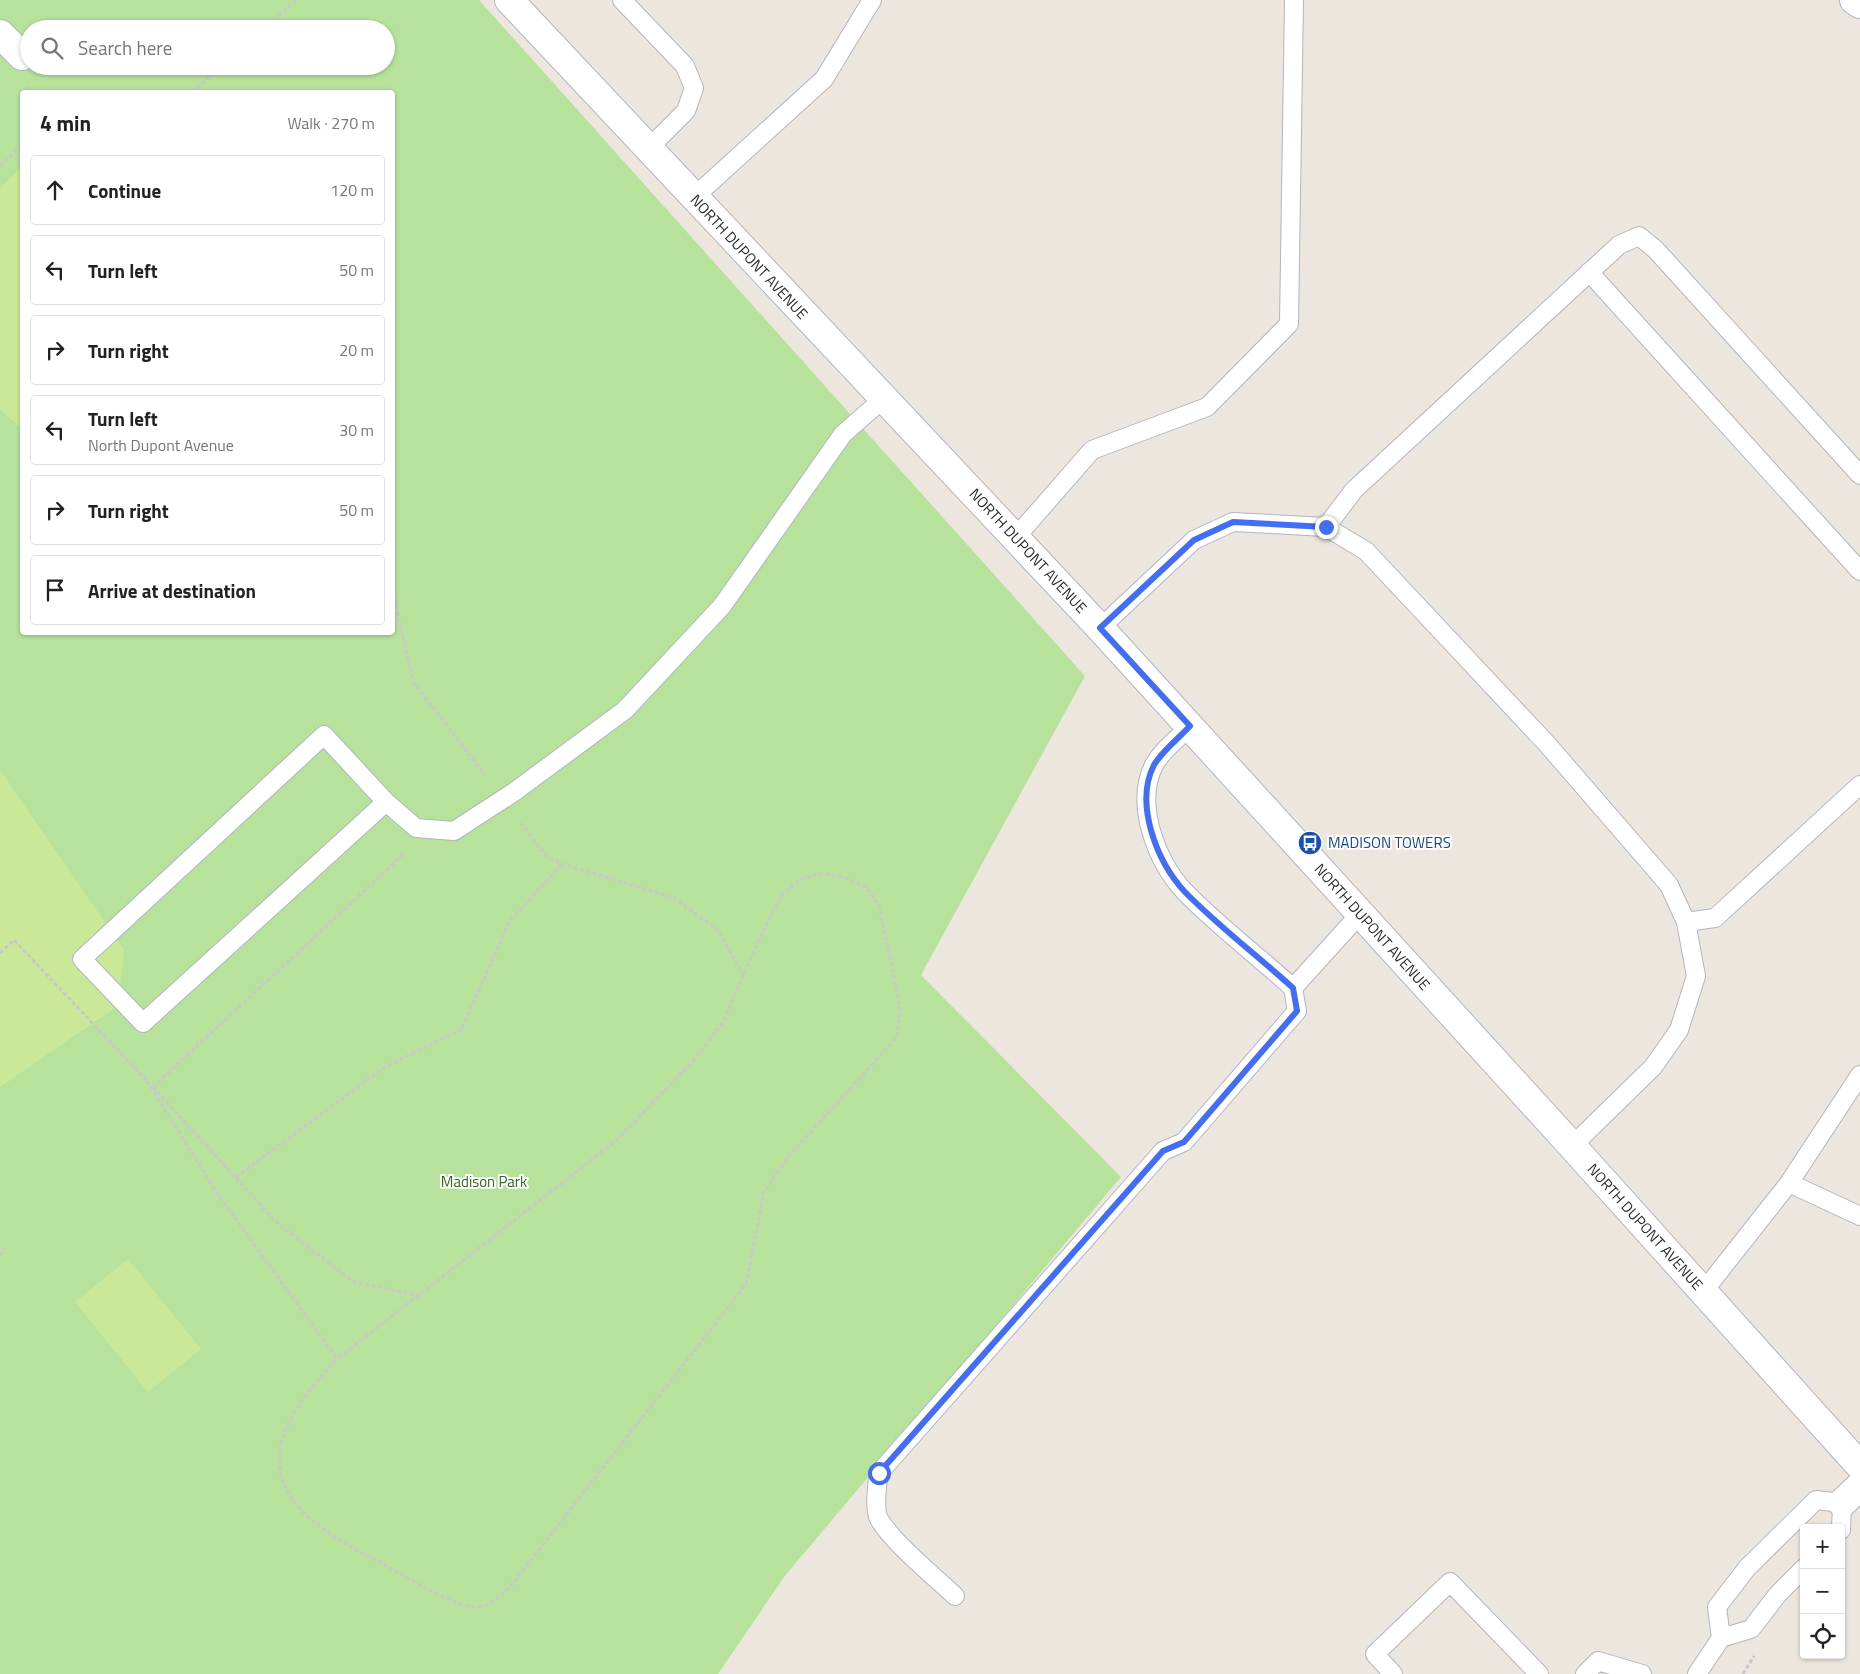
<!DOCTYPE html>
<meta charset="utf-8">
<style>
:root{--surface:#fff;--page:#f6f6f6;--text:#222;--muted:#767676;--line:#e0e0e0}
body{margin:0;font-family:"Titillium Web",sans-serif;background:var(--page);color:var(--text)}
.controls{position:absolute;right:15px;bottom:15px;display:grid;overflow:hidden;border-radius:5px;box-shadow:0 1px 4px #0004}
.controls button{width:45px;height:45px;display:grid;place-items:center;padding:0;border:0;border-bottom:1px solid var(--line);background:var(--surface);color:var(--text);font:25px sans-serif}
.stop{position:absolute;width:15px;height:15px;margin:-11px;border:4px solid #436df5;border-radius:50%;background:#fff}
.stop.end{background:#436df5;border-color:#fff;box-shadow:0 1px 5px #0008}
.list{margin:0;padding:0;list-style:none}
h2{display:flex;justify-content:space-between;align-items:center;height:65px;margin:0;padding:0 20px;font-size:21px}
h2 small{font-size:16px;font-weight:400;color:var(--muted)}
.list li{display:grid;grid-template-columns:32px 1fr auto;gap:15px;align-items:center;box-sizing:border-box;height:70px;margin:0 10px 10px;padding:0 10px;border:1px solid var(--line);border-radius:5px}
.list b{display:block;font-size:19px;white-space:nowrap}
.list p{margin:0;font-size:16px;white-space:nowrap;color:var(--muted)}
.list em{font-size:16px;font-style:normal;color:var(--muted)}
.icon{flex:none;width:28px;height:28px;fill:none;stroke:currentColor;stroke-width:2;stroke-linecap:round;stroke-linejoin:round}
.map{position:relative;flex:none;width:1860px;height:1674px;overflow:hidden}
.search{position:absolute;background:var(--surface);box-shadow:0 1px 4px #0004;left:20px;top:20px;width:375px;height:55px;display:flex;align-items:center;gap:12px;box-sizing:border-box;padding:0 18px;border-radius:28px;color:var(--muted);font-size:19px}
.panel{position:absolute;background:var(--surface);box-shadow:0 1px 4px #0004;left:20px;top:90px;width:375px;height:545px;border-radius:5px}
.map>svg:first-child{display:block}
.green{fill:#b7e29c;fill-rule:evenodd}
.pitch{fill:#cae998}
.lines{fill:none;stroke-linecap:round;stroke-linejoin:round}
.service-casing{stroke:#b1b5bf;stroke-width:20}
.minor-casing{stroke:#b1b5bf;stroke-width:30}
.path{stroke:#c8c8c8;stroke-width:3;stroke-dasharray:4 2.5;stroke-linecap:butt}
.service{stroke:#fff;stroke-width:18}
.minor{stroke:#fff;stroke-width:28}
.route{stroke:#436df5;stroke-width:6}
.labels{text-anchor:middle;stroke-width:4;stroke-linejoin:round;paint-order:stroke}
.street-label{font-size:15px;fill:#2b2b2b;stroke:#fff}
.transit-label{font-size:15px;fill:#164399;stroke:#fff;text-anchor:start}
.park-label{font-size:15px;fill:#30681c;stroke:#fff}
</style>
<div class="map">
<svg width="1860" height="1674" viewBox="0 0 1860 1674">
<rect width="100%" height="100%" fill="#ede6de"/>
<path class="green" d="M0 0H479L1085 676 921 975 1121 1177 784 1577 718 1674H0ZM29 29H386V66H29ZM22 92H392V632H22Z"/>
<path class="pitch" d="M18 170 22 174V429L0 409V189Z
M0 770 124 950 118 1006 0 1087Z
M128 1259 201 1349 148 1392 75 1302Z"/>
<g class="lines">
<g class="service-casing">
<path id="service" d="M622 0 685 66 694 88 686 111 648 149
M693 198 824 79 872 0
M1589 272 1860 571
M1326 527 1354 490 1619 245 1639 236 1656 250 1860 475
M1016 537 1092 450 1207 407 1289 324 1294 0
M1100 628 1194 540 1233 522 1326 527 1366 551 1547 744 1669 885 1686 922 1696 976 1679 1030 1653 1067 1572 1146
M386 802 324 735 82 959 143 1023 386 802 416 828 454 831 514 792 625 710 722 606 843 434 883 399
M1686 922 1715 918 1860 785
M1293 988 1360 914
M1789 1183 1860 1216
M1703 1292 1789 1183 1860 1075
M1804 1568 1778 1594 1751 1629 1721 1638 1717 1607 1747 1568 1816 1500 1842 1503 1841 1530
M955 1596C934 1576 893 1543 879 1519 874 1510 877 1483 879 1473L1163 1151 1184 1142 1297 1011 1293 988C1258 956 1218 926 1185 892 1157 862 1134 805 1154 765 1161 751 1179 738 1190 726
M1393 1674 1375 1654 1450 1582 1539 1674
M1585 1674 1598 1661 1642 1674
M1697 1674 1721 1638"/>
</g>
<g class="minor-casing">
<path id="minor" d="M509 0 1100 628 1572 1146 1860 1466
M1854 0 1860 4
M0 34 22 56
M1842 1503 1860 1486"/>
</g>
<path class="path" d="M264 29 296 0
M27 87 32 92
M192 92 222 66
M0 166 22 145
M392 586 413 682 485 775
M521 823 546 856 562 864 672 897 717 929 743 975
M0 953 14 940 148 1082
M147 1081 217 1193 337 1359C326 1371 315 1383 305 1396 238 1488 315 1528 388 1567 412 1579 451 1606 477 1607 492 1607 505 1591 514 1582L746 1284 764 1192 788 1157 897 1037 900 1007 879 905 866 887 844 877 819 873 800 880 782 895 761 935 723 1022 693 1061 617 1140 337 1359
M153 1087 405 853
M153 1087 275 1221 352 1281 420 1296
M236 1177 385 1067 461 1030 510 921 562 864
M0 1255 5 1248
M1743 1674 1754 1656"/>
<use href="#service" class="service"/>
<use href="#minor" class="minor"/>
</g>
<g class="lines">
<path class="route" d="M879 1473 1163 1151 1184 1142 1297 1011 1293 988C1259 957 1217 925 1185 892 1157 862 1134 804 1154 765 1162 751 1179 738 1190 726L1100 628 1194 540 1233 522 1326 527"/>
</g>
<defs>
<g id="bus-disc" transform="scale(1.25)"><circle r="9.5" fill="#1a4fb4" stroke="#fff"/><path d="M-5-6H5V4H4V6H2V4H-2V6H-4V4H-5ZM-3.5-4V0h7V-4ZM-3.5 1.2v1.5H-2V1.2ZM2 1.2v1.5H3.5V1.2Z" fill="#fff"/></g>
</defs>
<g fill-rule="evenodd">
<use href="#bus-disc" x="1310" y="843"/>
</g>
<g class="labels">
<g class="street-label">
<text transform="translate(749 257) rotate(47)" y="5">NORTH DUPONT AVENUE</text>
<text transform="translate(1028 551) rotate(47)" y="5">NORTH DUPONT AVENUE</text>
<text transform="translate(1372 927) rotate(48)" y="5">NORTH DUPONT AVENUE</text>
<text transform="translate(1645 1227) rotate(48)" y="5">NORTH DUPONT AVENUE</text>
</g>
<g class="transit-label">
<text x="1328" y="848">MADISON TOWERS</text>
</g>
<g class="park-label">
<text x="484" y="1187">Madison Park</text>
</g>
</g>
</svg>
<div class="controls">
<button>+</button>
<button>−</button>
<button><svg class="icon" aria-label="locate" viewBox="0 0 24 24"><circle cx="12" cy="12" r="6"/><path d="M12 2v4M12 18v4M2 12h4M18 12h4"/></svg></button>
</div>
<div class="stop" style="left:879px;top:1473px"></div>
<div class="stop end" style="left:1326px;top:527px"></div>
<div class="search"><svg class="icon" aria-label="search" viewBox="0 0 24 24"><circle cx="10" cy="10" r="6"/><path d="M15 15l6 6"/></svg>Search here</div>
<section class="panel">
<h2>4 min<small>Walk · 270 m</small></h2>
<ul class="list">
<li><svg class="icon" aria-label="ahead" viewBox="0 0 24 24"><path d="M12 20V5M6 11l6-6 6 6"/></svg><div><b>Continue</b></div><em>120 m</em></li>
<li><svg class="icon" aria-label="left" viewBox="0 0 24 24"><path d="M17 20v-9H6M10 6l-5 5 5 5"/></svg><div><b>Turn left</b></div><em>50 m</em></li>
<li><svg class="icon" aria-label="right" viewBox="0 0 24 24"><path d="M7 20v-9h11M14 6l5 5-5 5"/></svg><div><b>Turn right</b></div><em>20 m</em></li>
<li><svg class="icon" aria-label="left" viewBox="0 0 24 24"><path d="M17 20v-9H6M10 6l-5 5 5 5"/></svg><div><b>Turn left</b><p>North Dupont Avenue</p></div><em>30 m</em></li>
<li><svg class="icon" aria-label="right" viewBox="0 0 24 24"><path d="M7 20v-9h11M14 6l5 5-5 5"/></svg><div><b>Turn right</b></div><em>50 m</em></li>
<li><svg class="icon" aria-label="arrive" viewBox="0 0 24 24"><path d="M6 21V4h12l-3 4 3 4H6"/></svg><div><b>Arrive at destination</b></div></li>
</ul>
</section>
</div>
